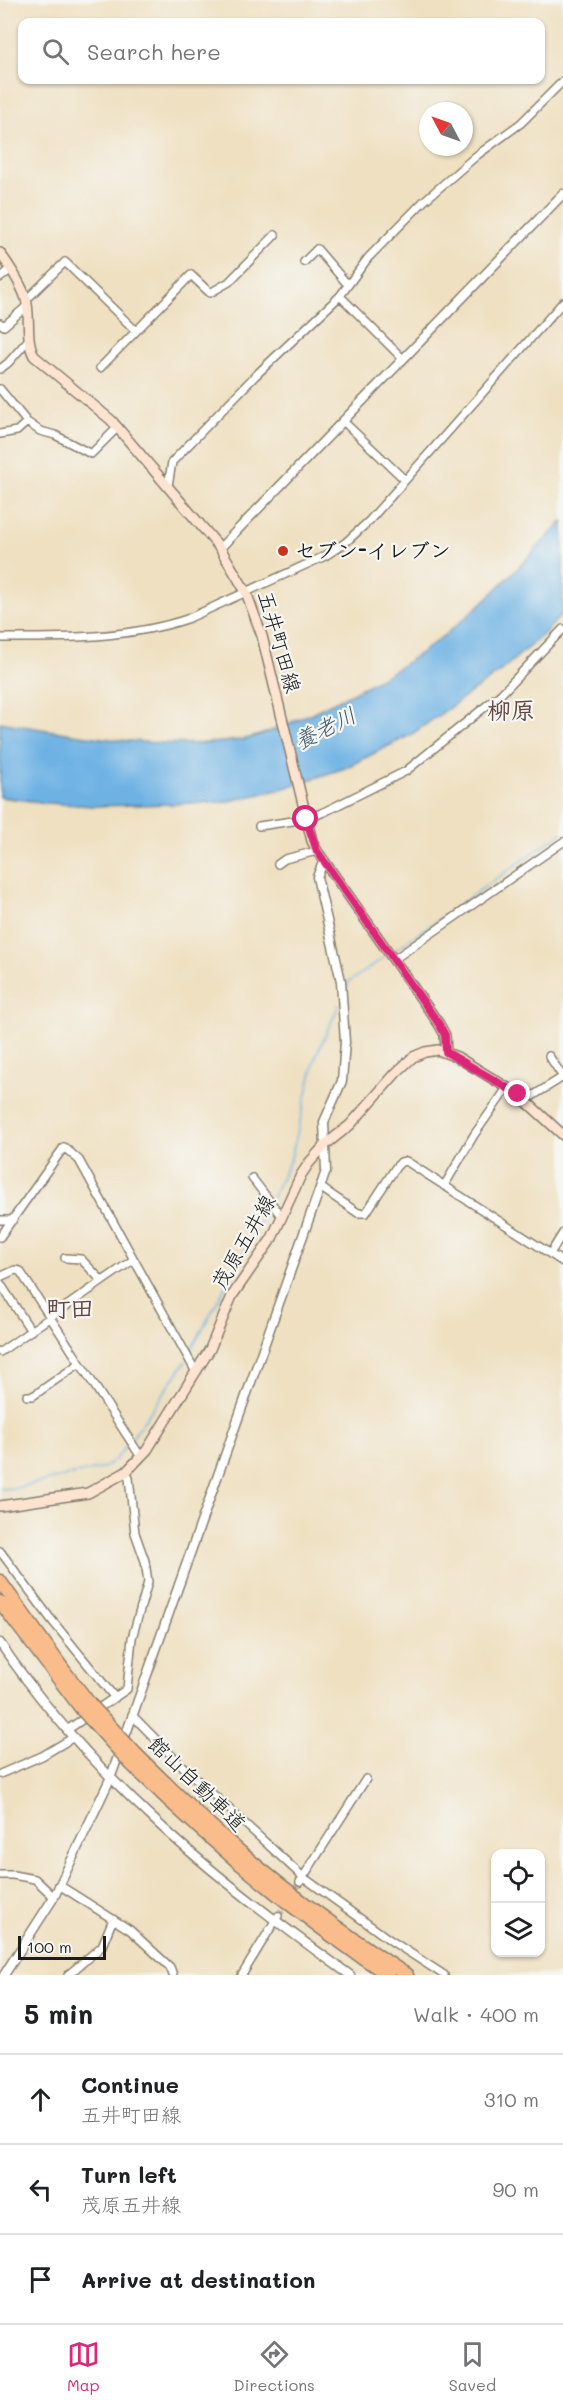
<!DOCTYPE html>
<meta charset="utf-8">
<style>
:root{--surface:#fff;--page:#f2f2f2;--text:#202124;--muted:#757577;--line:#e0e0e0;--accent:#db2777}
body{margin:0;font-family:Mali,"Klee One",sans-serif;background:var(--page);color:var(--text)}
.controls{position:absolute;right:18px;bottom:18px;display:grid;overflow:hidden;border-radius:12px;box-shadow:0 2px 4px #0004}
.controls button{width:54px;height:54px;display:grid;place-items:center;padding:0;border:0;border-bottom:2px solid var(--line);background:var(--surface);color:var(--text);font:30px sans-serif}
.compass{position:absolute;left:419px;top:102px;width:54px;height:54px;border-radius:50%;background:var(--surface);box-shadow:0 2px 4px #0004;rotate:311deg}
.scale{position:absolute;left:18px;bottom:15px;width:88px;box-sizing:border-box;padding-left:6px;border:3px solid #1c1c1c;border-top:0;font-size:16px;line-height:21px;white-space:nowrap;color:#1c1c1c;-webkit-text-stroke:4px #f6f6f2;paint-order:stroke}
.stop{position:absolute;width:18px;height:18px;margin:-14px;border:4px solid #db2777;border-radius:50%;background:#fff}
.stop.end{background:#db2777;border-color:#fff;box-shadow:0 2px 6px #0008}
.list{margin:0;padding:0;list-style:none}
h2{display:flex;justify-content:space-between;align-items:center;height:78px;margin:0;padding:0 24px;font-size:26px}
h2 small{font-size:20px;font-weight:400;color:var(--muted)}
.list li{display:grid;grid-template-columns:39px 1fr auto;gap:18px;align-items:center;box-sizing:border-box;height:90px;padding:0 24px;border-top:2px solid var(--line)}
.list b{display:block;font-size:22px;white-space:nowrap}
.list p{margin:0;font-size:20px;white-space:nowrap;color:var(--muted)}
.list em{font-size:20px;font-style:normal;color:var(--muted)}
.icon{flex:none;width:33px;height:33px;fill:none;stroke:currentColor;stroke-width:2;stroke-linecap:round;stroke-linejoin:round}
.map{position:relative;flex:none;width:563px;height:1975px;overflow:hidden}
.search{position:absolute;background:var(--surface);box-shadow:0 2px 4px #0004;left:18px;right:18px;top:18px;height:66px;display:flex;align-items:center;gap:15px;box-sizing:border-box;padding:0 21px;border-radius:12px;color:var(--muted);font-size:22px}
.sheet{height:348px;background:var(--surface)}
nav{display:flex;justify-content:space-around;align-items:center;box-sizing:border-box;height:84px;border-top:2px solid var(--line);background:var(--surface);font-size:16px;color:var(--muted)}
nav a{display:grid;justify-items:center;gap:3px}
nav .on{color:var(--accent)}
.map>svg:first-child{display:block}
.water{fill:#6eb2e4;stroke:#456780;stroke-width:1.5}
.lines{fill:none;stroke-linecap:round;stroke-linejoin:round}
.stream{stroke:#6eb2e4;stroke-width:1.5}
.minor-tunnel{stroke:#c5b9a0;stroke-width:7;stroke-dasharray:7 3.5;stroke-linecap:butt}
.minor-casing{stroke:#867e6e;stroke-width:10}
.tertiary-casing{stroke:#867e6e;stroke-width:11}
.secondary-casing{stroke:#867e6e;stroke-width:12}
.motorway-casing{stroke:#867e6e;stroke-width:15}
.minor{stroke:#fff;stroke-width:7}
.tertiary{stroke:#fff;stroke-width:8}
.secondary{stroke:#fde4d1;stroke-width:9}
.motorway{stroke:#fabc8b;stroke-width:12}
.motorway-bridge-casing{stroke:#867e6e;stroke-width:15;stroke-linecap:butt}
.motorway-bridge{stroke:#fabc8b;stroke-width:12}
.route{stroke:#db2777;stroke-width:8}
.poi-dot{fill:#c8321e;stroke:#f6f6f2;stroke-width:2}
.labels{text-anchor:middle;stroke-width:4.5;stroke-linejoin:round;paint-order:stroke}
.poi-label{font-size:21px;font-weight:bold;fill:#1c1c1c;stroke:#f6f6f2;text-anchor:start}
.street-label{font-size:21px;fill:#1c1c1c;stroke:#f6f6f2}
.water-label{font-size:22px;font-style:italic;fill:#3d586c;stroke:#f6f6f2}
.quarter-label{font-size:24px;font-weight:bold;fill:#644741;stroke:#f6f6f2}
</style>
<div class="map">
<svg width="563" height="1975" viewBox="0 0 563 1975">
<rect width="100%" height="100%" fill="#f6f6f2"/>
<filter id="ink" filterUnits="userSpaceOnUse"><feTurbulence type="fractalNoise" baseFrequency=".0167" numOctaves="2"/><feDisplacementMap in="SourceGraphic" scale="12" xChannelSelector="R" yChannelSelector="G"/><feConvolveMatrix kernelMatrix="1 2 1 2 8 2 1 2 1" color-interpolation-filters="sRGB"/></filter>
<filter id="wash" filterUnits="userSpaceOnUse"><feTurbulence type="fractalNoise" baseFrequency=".008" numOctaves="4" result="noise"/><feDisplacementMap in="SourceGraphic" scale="24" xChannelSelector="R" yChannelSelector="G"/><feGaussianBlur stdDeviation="1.35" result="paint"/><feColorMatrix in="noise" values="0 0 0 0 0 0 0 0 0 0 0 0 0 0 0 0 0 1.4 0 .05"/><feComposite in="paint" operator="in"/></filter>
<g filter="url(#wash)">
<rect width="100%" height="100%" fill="#efe0c1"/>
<path class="water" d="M563 521V613L545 633 497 674 412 734 345 768 278 790 225 802 139 805 93 806 48 803 0 797V722C76 735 163 751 240 740 264 737 306 716 328 705 358 690 389 675 416 656 471 619 517 569 563 521Z"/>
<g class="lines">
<path class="stream" d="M392 952 563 832
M346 989 349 982 385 957
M272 1198 291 1158 316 1056 339 1005
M189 1354 269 1205
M132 1438 186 1361
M0 1489 14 1488 103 1468 116 1459 129 1442"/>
</g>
</g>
<g filter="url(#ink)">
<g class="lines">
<path class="minor-tunnel" d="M278 1916 300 1882"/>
<g class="minor-casing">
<path id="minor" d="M304 262 317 249 348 285
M0 278 11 269
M340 296 403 359
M26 300 65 262 136 331
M0 323 4 326 27 306
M100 368 191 275 210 293 229 282 275 235
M0 369 8 363 29 339
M0 389 27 422 40 431 55 435 91 454 118 427
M343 421 405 480
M0 434 17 431 27 422
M168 486 172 462 255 376 340 296 368 258 424 201 476 156 521 123 563 81
M0 638C62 638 127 639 187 619L325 556 345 543 369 521 563 302
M259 826 306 819 324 812 406 771 501 694 563 629
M278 864 285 859 317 851
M393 960 563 842
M549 1056 563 1077
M526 1100 563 1077
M252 1178 282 1217
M444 1186 474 1135 507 1088
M320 1187 358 1213H366L396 1167 401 1162 406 1161 563 1262
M0 1220H13
M0 1237 64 1147 79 1160 196 1372
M550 1254 563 1233
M65 1258 81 1259 102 1281
M0 1277 15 1270 20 1271 141 1457
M0 1283 31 1331
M0 1352 133 1260
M27 1396H33L80 1363
M0 1551 50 1618 115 1698
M132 1715 178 1762 303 1877 390 1940 444 1975
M67 1730 127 1689 132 1638 148 1582 145 1561 135 1533 129 1478 126 1472
M0 1774 42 1756 74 1737
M0 1875H13L35 1879 54 1897
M300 1882 366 1779
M59 1885 130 1930 170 1967 173 1975
M68 1975 102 1946 113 1919
M242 1975 278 1916"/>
</g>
<g class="tertiary-casing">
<path id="tertiary" d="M220 548 563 194
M0 1643C94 1781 216 1880 350 1975
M4 1975 54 1897 110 1779 326 1171 324 1122 342 1081 345 1042 341 981 317 877 324 860"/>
</g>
<g class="secondary-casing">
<path id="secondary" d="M0 253C10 267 21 283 26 299 31 318 25 339 34 356L111 420 220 548 246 592 262 636 312 841 317 851 439 1024 445 1035 446 1052
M0 1506 88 1493 126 1472 147 1450 210 1349 232 1296 272 1238 301 1175 309 1163 325 1145 350 1125 396 1073 413 1057 425 1052 438 1050 457 1057 518 1094 563 1135"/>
</g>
<g class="motorway-casing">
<path id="motorway" d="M0 1581 66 1673 91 1705
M0 1602 83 1711
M137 1755C172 1789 207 1824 244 1855 296 1899 351 1938 407 1975
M131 1764C211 1843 294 1913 388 1975"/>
</g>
<use href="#minor" class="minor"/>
<use href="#tertiary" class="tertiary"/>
<use href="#secondary" class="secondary"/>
<use href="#motorway" class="motorway"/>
<g class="motorway-bridge-casing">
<path id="motorway-bridge" d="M91 1705 137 1755
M83 1711 131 1764"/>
</g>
<use href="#motorway-bridge" class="motorway-bridge"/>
</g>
</g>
<g class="lines" filter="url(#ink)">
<path class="route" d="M306 819 317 851 439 1024 445 1035 446 1052 518 1094"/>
</g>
<circle class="poi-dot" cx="283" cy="551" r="6"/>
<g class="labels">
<g class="poi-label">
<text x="295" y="558">セブン-イレブン</text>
</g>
<g class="street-label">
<text transform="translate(279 642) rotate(74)" y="7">五井町田線</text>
<text transform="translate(244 1242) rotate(-60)" y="7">茂原五井線</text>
<text transform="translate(197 1784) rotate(44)" y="7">館山自動車道</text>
</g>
<g class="water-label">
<text transform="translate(325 728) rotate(-27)" y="8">養老川</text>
</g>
<g class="quarter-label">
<text x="511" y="719">柳原</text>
<text x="70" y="1317">町田</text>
</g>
</g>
</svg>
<div class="controls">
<button><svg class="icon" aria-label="locate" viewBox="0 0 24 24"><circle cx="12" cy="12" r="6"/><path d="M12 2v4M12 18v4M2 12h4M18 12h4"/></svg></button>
<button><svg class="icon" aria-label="layers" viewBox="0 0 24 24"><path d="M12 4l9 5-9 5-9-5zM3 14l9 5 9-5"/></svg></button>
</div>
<svg class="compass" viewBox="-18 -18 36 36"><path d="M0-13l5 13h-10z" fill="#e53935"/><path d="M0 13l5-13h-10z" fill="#757577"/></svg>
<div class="scale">100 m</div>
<div class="stop" style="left:306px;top:819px"></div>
<div class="stop end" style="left:518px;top:1094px"></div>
<div class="search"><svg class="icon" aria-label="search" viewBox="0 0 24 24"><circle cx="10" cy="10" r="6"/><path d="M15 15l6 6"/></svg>Search here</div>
</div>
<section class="sheet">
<h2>5 min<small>Walk · 400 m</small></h2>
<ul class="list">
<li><svg class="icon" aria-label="ahead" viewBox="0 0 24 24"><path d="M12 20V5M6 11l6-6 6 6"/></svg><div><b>Continue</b><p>五井町田線</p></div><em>310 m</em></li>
<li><svg class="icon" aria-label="left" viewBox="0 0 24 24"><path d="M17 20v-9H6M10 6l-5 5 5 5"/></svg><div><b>Turn left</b><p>茂原五井線</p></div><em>90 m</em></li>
<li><svg class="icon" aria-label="arrive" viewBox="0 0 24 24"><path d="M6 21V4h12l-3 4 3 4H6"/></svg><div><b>Arrive at destination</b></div></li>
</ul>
</section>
<nav>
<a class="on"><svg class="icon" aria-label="map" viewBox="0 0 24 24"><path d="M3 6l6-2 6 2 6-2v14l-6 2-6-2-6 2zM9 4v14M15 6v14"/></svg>Map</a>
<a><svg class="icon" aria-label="directions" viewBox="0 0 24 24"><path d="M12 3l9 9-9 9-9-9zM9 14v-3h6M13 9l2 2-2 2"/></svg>Directions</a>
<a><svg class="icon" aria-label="saved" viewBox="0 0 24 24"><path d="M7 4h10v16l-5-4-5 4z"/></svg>Saved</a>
</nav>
